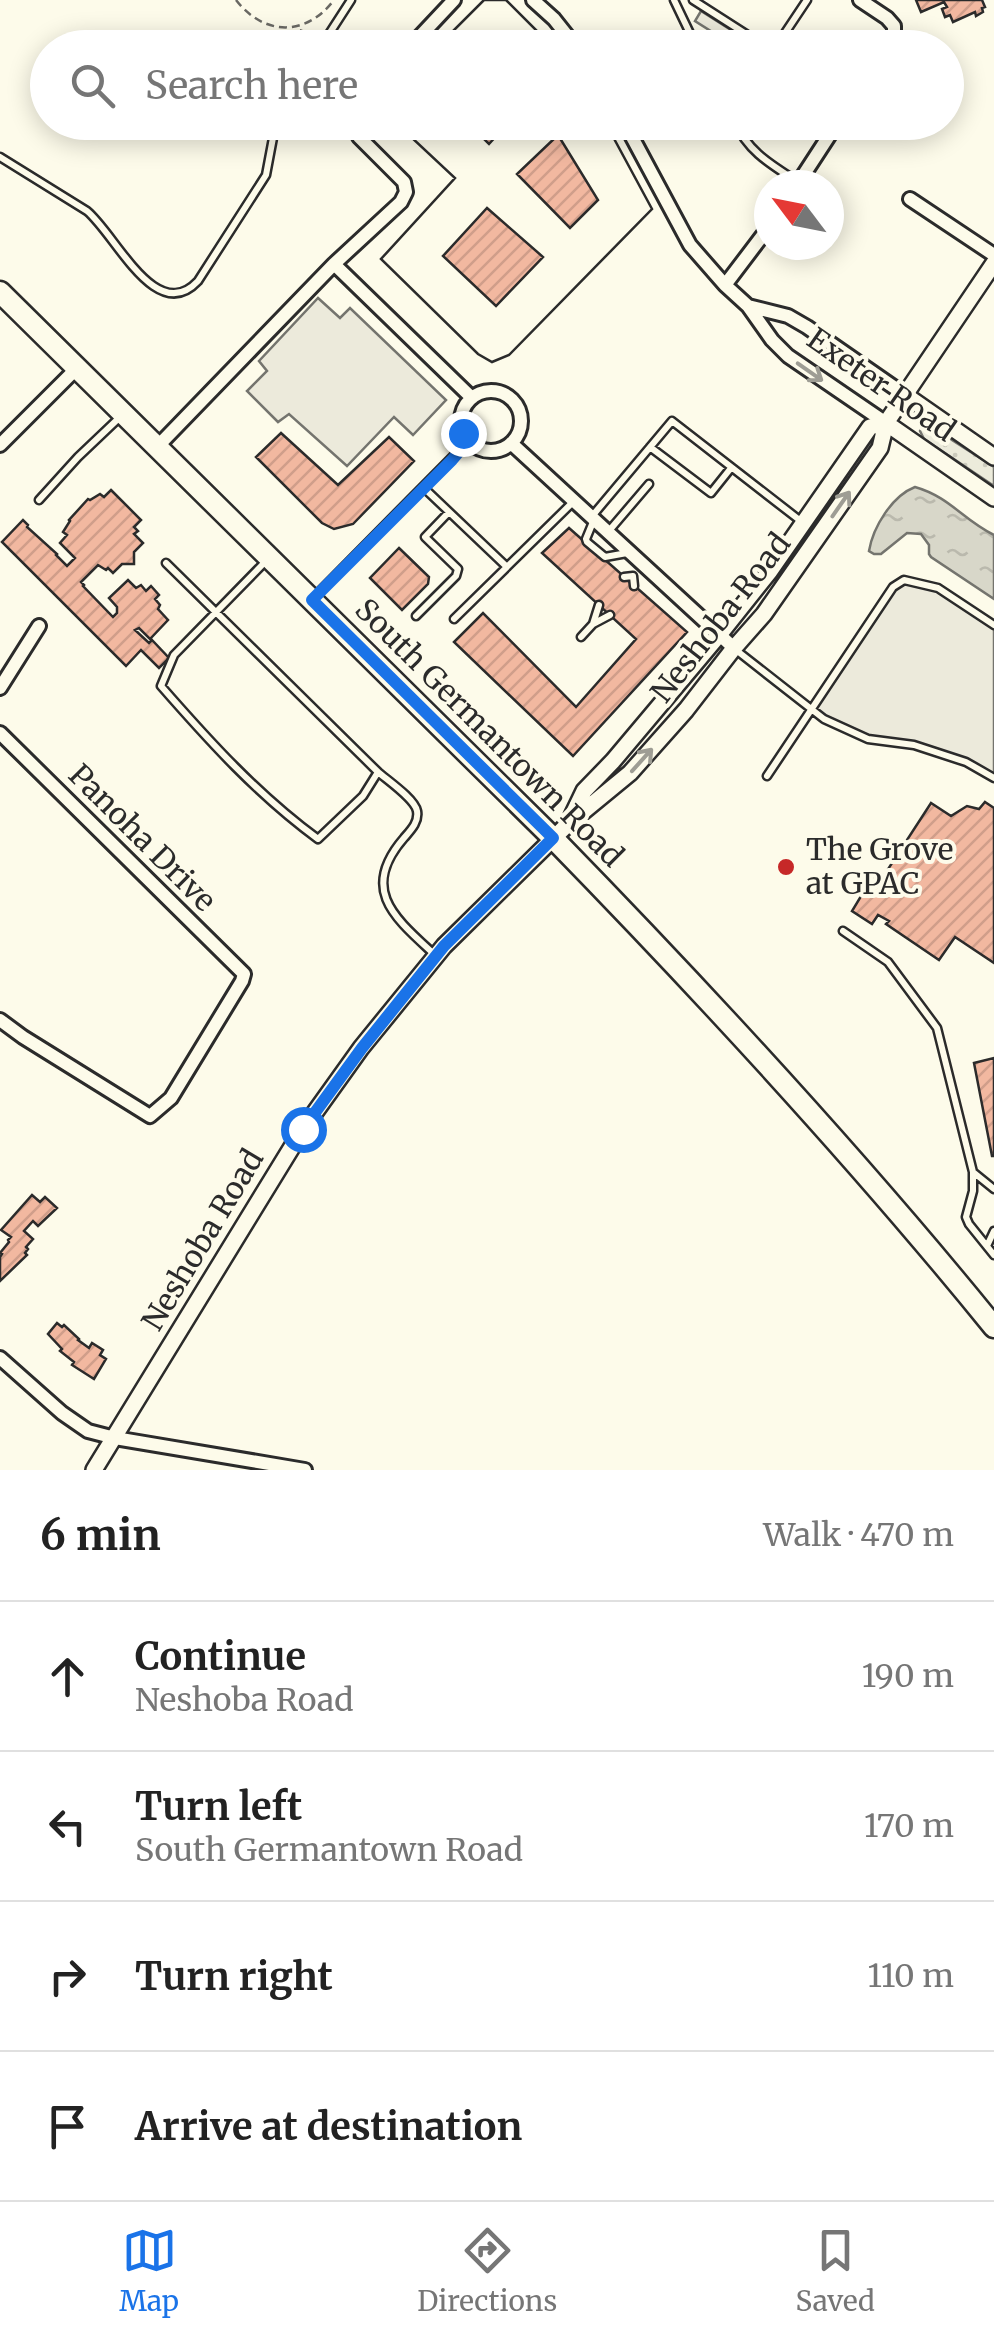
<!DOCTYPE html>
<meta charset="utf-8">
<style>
:root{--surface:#fff;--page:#f6f6f6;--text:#222;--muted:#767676;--line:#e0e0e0;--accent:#1a73e8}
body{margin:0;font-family:Merriweather,serif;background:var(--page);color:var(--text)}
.compass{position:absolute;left:754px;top:170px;width:90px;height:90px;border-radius:50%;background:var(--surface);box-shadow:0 5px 25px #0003;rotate:302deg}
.stop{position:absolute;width:30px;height:30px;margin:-22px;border:8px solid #1a73e8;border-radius:50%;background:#fff}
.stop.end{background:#1a73e8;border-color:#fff;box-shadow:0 2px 10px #0008}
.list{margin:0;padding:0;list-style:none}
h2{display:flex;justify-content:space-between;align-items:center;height:130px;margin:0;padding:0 40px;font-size:42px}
h2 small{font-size:32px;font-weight:400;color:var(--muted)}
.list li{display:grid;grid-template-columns:65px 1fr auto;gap:30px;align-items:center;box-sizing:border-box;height:150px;padding:0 40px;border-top:2px solid var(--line)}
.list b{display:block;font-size:38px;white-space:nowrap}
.list p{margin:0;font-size:32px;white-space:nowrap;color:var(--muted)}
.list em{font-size:32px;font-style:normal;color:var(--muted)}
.icon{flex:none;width:55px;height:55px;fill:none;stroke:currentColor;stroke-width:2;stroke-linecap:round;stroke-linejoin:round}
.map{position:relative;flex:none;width:994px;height:1470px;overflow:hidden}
.search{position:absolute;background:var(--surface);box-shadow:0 5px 25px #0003;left:30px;right:30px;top:30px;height:110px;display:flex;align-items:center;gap:25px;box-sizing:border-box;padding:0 35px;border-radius:55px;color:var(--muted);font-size:38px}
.sheet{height:730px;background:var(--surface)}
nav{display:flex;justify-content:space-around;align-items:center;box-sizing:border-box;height:140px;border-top:2px solid var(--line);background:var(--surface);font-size:28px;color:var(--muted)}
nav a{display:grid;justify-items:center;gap:5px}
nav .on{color:var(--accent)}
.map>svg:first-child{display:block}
.grass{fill:url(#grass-dots);stroke:#74746e;stroke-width:2.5}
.parking{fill:#eceadb;stroke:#74746e;stroke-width:2.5}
.water{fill:url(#water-ripples);stroke:#74746e;stroke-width:2.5}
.building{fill:url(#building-hatch);stroke:#2b2b2b;stroke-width:2.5;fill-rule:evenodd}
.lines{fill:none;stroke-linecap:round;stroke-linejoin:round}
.service-casing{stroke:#2b2b2b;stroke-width:11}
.minor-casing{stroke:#2b2b2b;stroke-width:18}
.tertiary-casing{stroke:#2b2b2b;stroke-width:20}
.primary-casing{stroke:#2b2b2b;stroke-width:25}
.path{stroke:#6a6964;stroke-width:2.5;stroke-dasharray:8 5;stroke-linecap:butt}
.service{stroke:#fdfbea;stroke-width:6}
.minor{stroke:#fdfbea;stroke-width:12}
.tertiary{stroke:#fdfbea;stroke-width:15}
.primary{stroke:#fdfbea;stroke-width:20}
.oneway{stroke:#9e9d94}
.route{stroke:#1a73e8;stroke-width:12}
.poi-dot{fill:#c62828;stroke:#fdfbea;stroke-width:4}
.labels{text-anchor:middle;stroke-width:8;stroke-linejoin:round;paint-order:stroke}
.street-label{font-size:30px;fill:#2b2b2b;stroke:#fdfbea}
.poi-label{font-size:30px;fill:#2b2b2b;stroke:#fdfbea;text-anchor:start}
</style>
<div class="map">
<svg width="994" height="1470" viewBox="0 0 994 1470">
<defs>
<pattern id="grass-dots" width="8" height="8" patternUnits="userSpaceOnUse" patternTransform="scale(2.5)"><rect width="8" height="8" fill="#ecebdb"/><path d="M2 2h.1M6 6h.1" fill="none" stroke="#cbcabc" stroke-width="1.8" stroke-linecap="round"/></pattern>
<pattern id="water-ripples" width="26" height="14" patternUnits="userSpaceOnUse" patternTransform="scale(2.5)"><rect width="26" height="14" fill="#d8d7c9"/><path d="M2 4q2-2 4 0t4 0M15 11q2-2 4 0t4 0" fill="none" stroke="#bab9ad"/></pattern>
<pattern id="building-hatch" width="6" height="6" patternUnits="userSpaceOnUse" patternTransform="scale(2.5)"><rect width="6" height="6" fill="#f2b8a0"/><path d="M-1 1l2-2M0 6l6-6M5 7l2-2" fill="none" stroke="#d09e8a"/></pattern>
</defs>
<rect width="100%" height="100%" fill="#fdfbea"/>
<path class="grass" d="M927 424 994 467V486L924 439 920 431 922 426Z"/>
<path class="parking" d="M701 11 753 44 750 47H736L695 21Z
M318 298 340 318 350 308 446 400 413 435 394 417 347 466 289 414 278 422 247 391 267 371 259 361Z
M904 580 938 588 994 625V778L966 762 914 745 868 739 811 709 893 587Z"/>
<path class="water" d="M915 487C950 497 963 520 994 535V599L931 557 929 554V545L921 534 907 533 881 554H874L869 551C873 527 892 496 915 487Z"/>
<path class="building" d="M484 0H506L554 48H436Z
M484 0H506L554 48H436Z
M916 0H982L985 7 982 8 983 12 976 16 975 12 953 22 950 15 945 17 942 9 947 7 944 2 921 12Z
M395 122H467L489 144 509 122H605L652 209 509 355 492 362 478 354 381 259 455 178ZM558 135 598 200 570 228 517 174ZM487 208 543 257 496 306 443 256Z
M395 122H605L652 209 509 355 492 362 478 354 381 259 455 178Z
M281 433 338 485 389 437 414 461 353 524 334 529 322 523 256 457Z
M111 490 141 520 134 527 138 531 134 534 143 543 134 552V564H122L113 573 108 568 106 570 98 565 81 582 84 585 83 586 113 617 117 613V607L109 598 128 580 136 588 141 585 146 591 151 586 159 595 155 599 160 605 158 609 168 620 150 639 139 628 135 630 149 643 152 640 169 658 159 668 141 650 126 666 2 542 23 520 28 525 27 527 57 554 56 555 67 566 75 558 60 543 67 535 63 532 70 521 69 520 88 499 90 500 100 494 104 497Z
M569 528 687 632 573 756 454 642 483 613 576 707 636 639 542 553Z
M399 548 429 577 428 584 402 610 370 578Z
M985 802 994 808V963L955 937 939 960 886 924 889 921 878 915 872 924 852 911 875 873 883 877 931 803 951 816 967 806 979 809Z
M994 1058V1156H992L974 1063Z
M32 1195 40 1202 45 1197 57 1208 38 1226 33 1221 24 1231 33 1239 26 1247 28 1249 25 1253 27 1255 0 1281V1257L2 1254 0 1253 9 1242 8 1240 11 1237 1 1230Z
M57 1323 62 1327 64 1325 79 1339 78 1340 89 1348 92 1343 103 1350 100 1355 106 1359 94 1379 72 1365 74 1362 60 1351 62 1349 48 1334Z"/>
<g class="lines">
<g class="service-casing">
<path id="service" d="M674 0 697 48
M693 0 768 48
M320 48 351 0
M775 48 807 0
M735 122C748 152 772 165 798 182
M0 157 87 211C116 235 156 326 198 281L266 175 276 122
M650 447 711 493 731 468
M424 488 507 567
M39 500 78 457 119 418
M593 515 672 421 802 522
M593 522 586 539 587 542 605 557 627 553
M608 532 649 484
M166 563 378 772 363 796 318 839C258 795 210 742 161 686L174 655 265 562
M624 577 633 576 634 586
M312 599 468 441
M599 605 593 624 610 615
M416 616 456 576 458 569 425 537 449 512
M454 619 573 502
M581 637 593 624
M736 650 824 719 868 739 914 745 966 762 994 778
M378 772C387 780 415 799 417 811 419 822 411 830 404 838 359 890 395 918 435 955
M767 776 893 587 904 580 938 588 994 625
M843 931 888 962 937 1028 973 1172 994 1189
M973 1172V1191L966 1217 969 1224 994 1255
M987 1246 994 1231"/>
</g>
<g class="minor-casing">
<path id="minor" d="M533 0 554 19 577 48
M860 0 887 18 894 26V37L887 48
M409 48 454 0
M624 122 690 245 725 285 748 306 772 340 788 356 886 423
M797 185 838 122
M910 199 994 255
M334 264 472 398
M725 285 769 227
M748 306 788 316 807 327 905 395
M461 421a30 30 0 1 1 60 0a30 30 0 1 1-60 0Z
M511 443 734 648
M0 445 77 368
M157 447 334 264 401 202 406 192 404 182 359 137 353 122
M0 688 39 626
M0 733 244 974 242 981 171 1098 150 1116 23 1037 0 1020
M0 1358 62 1413 88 1431 115 1438 305 1470"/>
</g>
<g class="tertiary-casing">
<path id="tertiary" d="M905 395 994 457
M886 423 994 498
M572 816 584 791 613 761 719 635 770 571 870 427 886 423
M94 1470 303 1129 361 1048 444 946 568 824 630 773 686 710 734 648 764 614 880 448 886 423 994 263"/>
</g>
<g class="primary-casing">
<path id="primary" d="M0 292 553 838C706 995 856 1157 994 1327"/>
</g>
<path class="path" d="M236 0C264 36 306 37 334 0
M292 48 300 34 302 27
M768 195 769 196
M759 218 769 202"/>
<use href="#service" class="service"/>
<use href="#minor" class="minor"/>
<use href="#tertiary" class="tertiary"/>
<use href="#primary" class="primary"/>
</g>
<defs><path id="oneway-shaft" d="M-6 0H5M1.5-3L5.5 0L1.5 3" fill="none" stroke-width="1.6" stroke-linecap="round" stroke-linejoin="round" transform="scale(2.5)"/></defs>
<g class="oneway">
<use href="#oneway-shaft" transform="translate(810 372) rotate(35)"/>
<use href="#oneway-shaft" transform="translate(841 504) rotate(-55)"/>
<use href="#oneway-shaft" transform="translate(642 760) rotate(-48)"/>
</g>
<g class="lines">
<path class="route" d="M303 1129 362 1048 444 946 553 838 312 600 452 460 468 441 463 433"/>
</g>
<circle class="poi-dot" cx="786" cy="867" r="10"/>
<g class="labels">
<g class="street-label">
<text transform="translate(881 385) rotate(35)" y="10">Exeter Road</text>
<text transform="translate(721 618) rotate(-52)" y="10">Neshoba Road</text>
<text transform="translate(489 733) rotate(45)" y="10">South Germantown Road</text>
<text transform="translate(142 838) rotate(45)" y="10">Panoha Drive</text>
<text transform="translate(203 1240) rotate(-59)" y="10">Neshoba Road</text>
</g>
<g class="poi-label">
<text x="806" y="860">The Grove<tspan x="806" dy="34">at GPAC</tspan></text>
</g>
</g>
</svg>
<svg class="compass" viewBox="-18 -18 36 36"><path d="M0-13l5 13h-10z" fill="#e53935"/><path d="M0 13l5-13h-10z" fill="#767676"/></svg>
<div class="stop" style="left:303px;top:1129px"></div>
<div class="stop end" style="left:463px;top:433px"></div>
<div class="search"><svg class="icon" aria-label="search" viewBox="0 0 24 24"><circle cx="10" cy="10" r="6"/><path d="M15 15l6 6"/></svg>Search here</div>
</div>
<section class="sheet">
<h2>6 min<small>Walk · 470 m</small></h2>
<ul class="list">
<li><svg class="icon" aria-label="ahead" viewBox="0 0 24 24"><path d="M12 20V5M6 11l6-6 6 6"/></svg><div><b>Continue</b><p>Neshoba Road</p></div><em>190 m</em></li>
<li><svg class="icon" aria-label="left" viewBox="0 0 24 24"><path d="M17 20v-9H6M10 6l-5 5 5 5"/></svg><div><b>Turn left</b><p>South Germantown Road</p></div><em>170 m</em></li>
<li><svg class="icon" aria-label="right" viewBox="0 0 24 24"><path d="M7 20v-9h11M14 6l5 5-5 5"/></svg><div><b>Turn right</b></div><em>110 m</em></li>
<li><svg class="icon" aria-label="arrive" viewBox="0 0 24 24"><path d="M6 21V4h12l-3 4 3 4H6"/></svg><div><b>Arrive at destination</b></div></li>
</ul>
</section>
<nav>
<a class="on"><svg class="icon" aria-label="map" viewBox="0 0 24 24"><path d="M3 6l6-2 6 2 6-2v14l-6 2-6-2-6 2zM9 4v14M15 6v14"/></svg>Map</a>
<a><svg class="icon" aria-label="directions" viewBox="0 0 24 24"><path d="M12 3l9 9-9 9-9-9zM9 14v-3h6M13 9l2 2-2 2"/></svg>Directions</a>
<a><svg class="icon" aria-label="saved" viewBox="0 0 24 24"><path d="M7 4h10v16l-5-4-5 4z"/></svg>Saved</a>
</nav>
